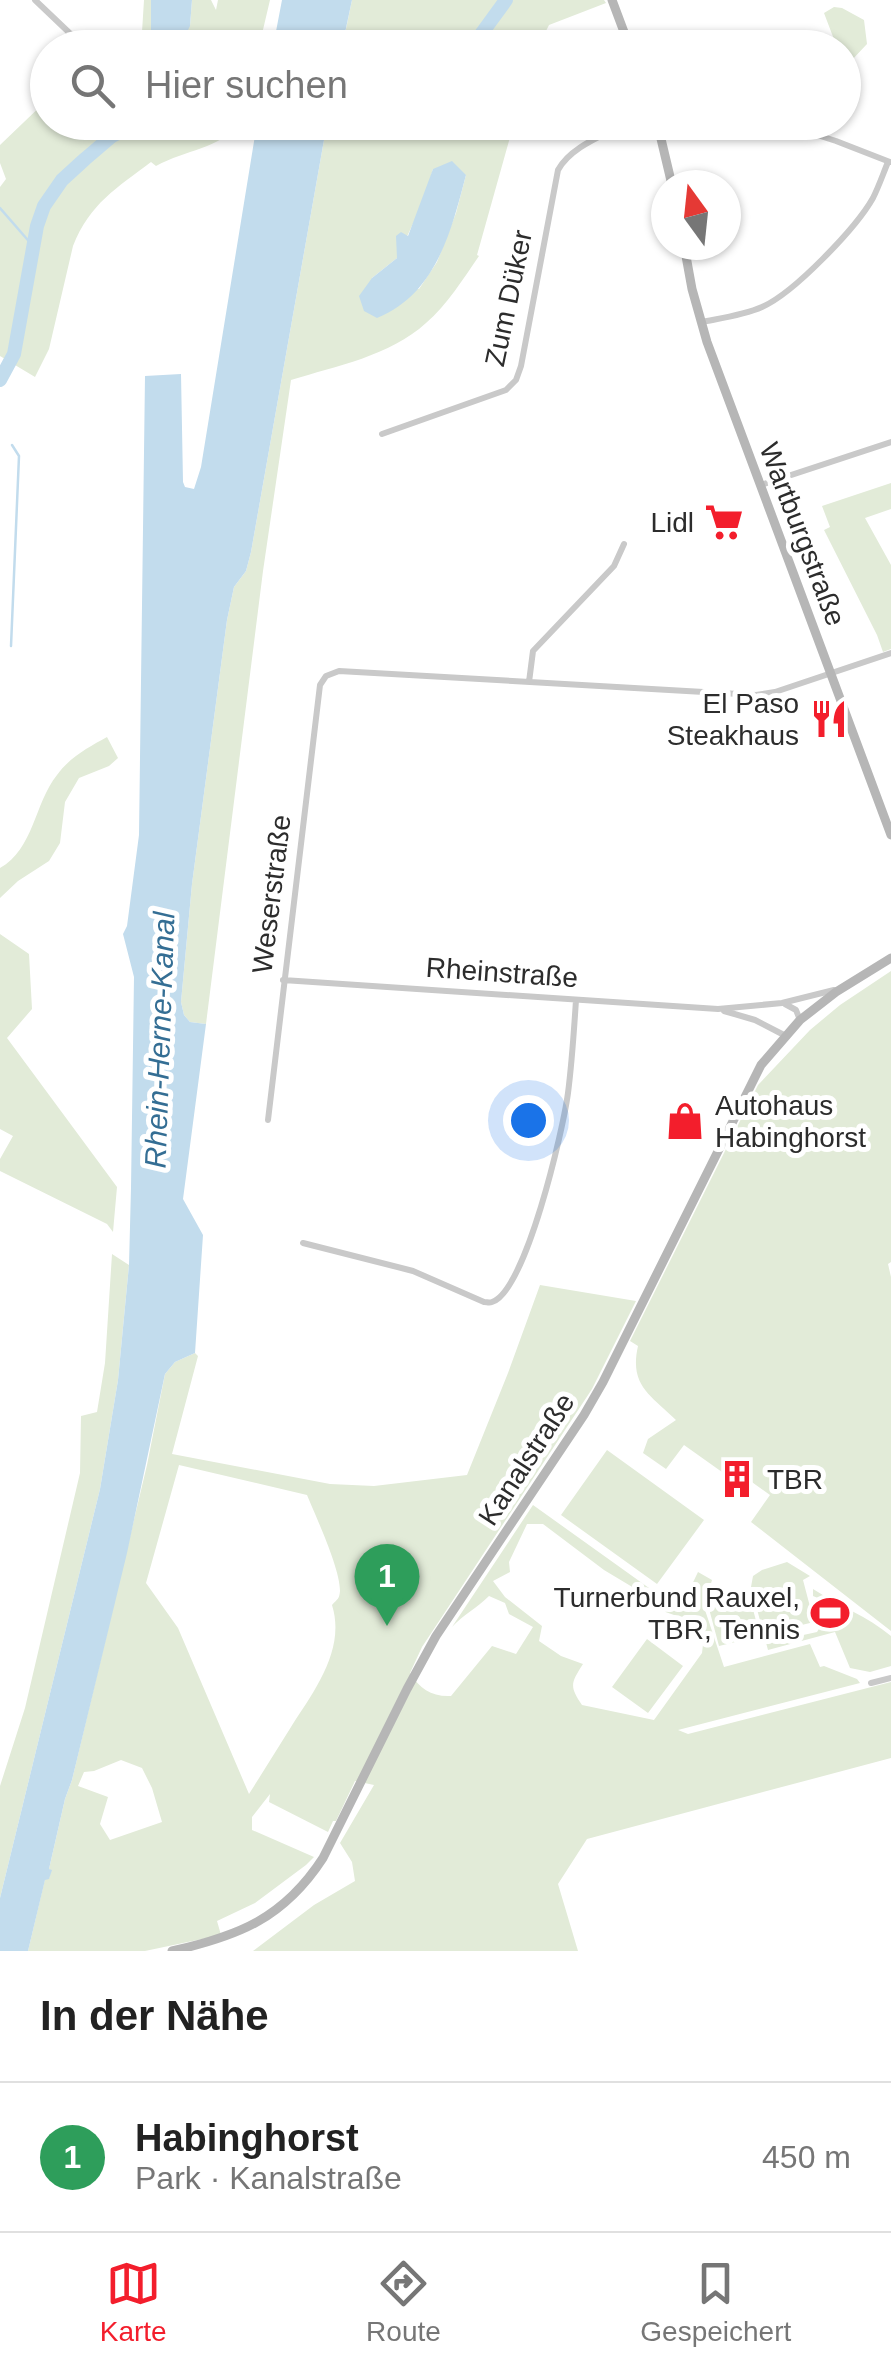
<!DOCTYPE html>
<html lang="de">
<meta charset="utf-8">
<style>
:root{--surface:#fff;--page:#f6f6f6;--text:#222;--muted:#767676;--line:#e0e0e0;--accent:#f31e2c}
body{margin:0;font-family:Arial,sans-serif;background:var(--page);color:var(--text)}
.compass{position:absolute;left:651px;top:170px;width:90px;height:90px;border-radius:50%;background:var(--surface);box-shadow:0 2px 8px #0004;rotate:345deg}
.you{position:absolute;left:528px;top:1120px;width:35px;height:35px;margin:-25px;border:8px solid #fff;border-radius:50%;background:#1a73e8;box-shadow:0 0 0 15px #1a73e833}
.badge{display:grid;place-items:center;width:65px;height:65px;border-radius:50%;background:var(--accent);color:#fff;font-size:32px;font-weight:700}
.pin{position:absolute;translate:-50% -82px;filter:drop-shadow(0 2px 5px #0008)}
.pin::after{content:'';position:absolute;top:52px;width:35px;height:30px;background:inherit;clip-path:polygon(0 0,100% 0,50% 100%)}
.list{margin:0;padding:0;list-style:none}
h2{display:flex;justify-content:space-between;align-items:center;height:130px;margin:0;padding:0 40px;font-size:42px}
h2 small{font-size:32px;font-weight:400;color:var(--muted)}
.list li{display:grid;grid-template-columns:65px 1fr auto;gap:30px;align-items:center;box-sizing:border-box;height:150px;padding:0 40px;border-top:2px solid var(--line)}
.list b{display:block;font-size:38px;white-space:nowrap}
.list p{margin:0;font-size:32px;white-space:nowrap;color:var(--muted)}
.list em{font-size:32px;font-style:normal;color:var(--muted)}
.icon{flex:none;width:55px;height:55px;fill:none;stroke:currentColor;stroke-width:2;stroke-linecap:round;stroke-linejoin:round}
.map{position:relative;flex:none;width:891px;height:1951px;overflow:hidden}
.search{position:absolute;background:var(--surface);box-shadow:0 2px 8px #0004;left:30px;right:30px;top:30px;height:110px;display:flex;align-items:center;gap:25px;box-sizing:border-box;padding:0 35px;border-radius:55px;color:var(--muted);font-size:38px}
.sheet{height:280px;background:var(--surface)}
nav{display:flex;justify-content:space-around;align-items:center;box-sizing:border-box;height:140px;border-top:2px solid var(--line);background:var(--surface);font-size:28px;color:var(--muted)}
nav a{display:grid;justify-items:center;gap:5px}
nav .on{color:var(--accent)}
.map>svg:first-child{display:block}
.green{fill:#e2ebd8;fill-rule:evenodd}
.water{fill:#c2dced}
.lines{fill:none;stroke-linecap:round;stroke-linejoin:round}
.stream{stroke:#c2dced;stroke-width:2.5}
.river{stroke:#c2dced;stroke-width:14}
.minor{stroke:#c9c9c9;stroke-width:6}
.secondary{stroke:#b6b6b6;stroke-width:9}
.labels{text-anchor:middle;stroke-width:10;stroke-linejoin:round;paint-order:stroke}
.street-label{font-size:28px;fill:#2c2c2c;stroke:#fff}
.poi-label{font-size:28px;fill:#2c2c2c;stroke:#fff;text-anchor:end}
.water-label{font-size:30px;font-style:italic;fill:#346e94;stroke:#fff}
</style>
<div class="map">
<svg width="891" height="1951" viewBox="0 0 891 1951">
<rect width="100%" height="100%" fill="#fff"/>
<path class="green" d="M144 0H151V25L190 26 192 0H211L216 10 218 0H270L262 34 256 47 141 48Z
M352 0H604L606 3 549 25 538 47 342 48Z
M834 7 842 8 864 20 867 44 851 61 844 52V48L840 47 835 42 824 13Z
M47 100 48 122 241 123C217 150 187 149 156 166L151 162C117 188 90 203 73 246L49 349 35 377 0 356V187L6 179 0 163V145Z
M327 123H514L477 255 479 256C463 279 447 305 426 323 390 356 336 366 291 380L263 571 206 1024 190 1022 184 1015 181 1002 192 884 227 620 234 587 246 571 251 552ZM433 169 466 175 456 213 437 262 419 289 372 278 397 258 424 200Z
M891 483V509L865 518 891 565V649L883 652 877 635 824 530 830 527 822 506Z
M107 737 118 758 109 766 79 778 65 802 60 843 49 861 18 881 0 898V868C34 849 34 804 57 775 70 757 89 747 107 737Z
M0 934 29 954 32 1009 7 1038 117 1187 113 1232 107 1224 0 1171V1159L13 1136 0 1129Z
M891 971V1262L888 1264 891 1277V1631L751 1522 770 1495 735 1470 729 1477 684 1445 666 1469 643 1453 648 1439 676 1420C651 1395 629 1386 638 1346L630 1341 758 1085 810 1030 840 1005Z
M112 1254 129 1265 118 1380 100 1489 0 1898V1786L25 1708 80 1473 81 1416 97 1412 105 1363Z
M540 1285 636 1301 592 1389 422 1647 410 1673C420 1689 432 1697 451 1696L492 1646 516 1654 533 1627 509 1614 505 1603 489 1596C477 1608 463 1615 452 1627L533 1505 649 1588 685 1599 698 1572 712 1580 704 1607 724 1667 810 1644 820 1667 824 1666 857 1679 860 1683 678 1730 688 1734 891 1682V1758L587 1839 558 1884 578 1951H253L314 1905 355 1881 352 1862 340 1843 374 1785 355 1781 336 1821H333L328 1832 269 1802 270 1794 252 1817V1830L314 1857 306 1865 255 1903 217 1921 221 1935 145 1951H28L45 1879 49 1878 51 1871 49 1869 65 1799 72 1780 147 1465 165 1374 175 1362 195 1353 198 1356 172 1454 330 1484 374 1486 467 1475 508 1373ZM179 1465 307 1495C316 1517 340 1568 340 1591 339 1600 338 1598 332 1605 346 1650 314 1691 291 1727 277 1749 263 1772 249 1794L178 1628 146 1583ZM527 1524H543L604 1570 644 1594 657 1609 691 1621H701L704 1636 702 1653 654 1720 582 1705C569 1686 571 1683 583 1664L561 1656 539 1641 542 1626 505 1597 493 1581 510 1572 509 1562ZM121 1760 142 1768 152 1788 162 1822 110 1840 100 1824 108 1797 78 1786 84 1772 94 1771Z
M607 1450 704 1520 657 1584 561 1515Z
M787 1562 810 1576 803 1580 814 1622 773 1632 776 1641 817 1632 822 1624 824 1629 836 1628 840 1617 837 1606 813 1596V1589C839 1606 867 1616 891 1636V1666L870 1672 850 1668 835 1632 768 1650 751 1587 753 1576 762 1570Z
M749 1594 760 1636 719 1646 708 1605Z
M647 1639 683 1666 648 1713 612 1687Z"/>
<path class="water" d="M151 0H192L190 26 186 34 151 43Z
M282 0H352L342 47H273Z
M257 123H327L251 552 246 571 234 587 227 620 192 884 181 1002 184 1015 190 1022 206 1024 183 1199 203 1235 195 1353 175 1362 165 1374 127 1553 72 1780 65 1799 49 1869 52 1870 49 1879 45 1880 28 1951H0V1898L100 1489 118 1380 129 1265 131 1188 134 977 123 934 127 926 139 835 145 376 181 374 183 482 185 487 194 489 201 467Z
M452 161 466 175C451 232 436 294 377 318L364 311 359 296 372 278 397 258 396 236 401 232 408 236 433 169Z"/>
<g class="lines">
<path class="stream" d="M0 208 33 246
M11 646 19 456 12 445"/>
<path class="river" d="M471 48 506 0
M0 380 14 354 37 226 44 206 62 180 85 159 112 136 139 122"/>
<path class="minor" d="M35 0 78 41 90 48
M777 122 836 141 890 162
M702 322C722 318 744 315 762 307 794 293 856 228 873 198 879 186 883 174 888 162
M382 434 506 390 516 380 521 366 558 170C571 146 605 135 628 122
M761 485 891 442
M529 682 533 651 614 566 624 544
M283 980 718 1009 782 1003 834 990
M785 1004 796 1010 800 1020
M724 1011 755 1020 784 1035
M268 1120 320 685 326 676 339 671 756 695 775 692 891 653
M303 1243 413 1271 484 1302C487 1302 489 1303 492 1302 526 1291 563 1130 568 1093 572 1062 574 1031 576 1000
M871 1683 891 1678"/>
<path class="secondary" d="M612 0 630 48
M657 122 672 185
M684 245 692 289 707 342 891 835
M172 1951C239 1936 284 1918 323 1858L407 1689 436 1636 584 1415 603 1382 761 1065 800 1020 836 992 891 958"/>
</g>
<defs>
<g id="supermarket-bare" transform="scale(3)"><path d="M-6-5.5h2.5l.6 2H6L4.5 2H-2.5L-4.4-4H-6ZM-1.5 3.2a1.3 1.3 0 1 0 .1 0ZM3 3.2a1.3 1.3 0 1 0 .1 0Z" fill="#f31e2c" stroke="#fff" stroke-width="2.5" paint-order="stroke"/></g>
<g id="restaurant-bare" transform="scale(3)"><path d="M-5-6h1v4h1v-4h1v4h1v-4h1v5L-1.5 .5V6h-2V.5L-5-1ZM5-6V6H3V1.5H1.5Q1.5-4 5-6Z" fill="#f31e2c" stroke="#fff" stroke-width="2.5" paint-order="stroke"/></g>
<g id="shop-bare" transform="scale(3)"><path d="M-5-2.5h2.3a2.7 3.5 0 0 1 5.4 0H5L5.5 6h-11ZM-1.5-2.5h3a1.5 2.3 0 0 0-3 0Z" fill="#f31e2c" stroke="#fff" stroke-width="2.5" paint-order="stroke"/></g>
<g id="building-bare" transform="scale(3)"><path d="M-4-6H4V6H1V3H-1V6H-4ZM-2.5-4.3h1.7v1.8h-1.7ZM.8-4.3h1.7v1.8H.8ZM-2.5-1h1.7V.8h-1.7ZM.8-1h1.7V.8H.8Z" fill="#f31e2c" stroke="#fff" stroke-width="2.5" paint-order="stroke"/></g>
<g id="stadium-bare" transform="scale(3)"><path d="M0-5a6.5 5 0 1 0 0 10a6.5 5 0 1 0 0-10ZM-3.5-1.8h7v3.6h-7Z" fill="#f31e2c" stroke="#fff" stroke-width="2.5" paint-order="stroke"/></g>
</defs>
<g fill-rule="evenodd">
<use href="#supermarket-bare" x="724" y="522"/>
<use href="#restaurant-bare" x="829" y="719"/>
<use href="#shop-bare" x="685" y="1121"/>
<use href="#building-bare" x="737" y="1479"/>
<use href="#stadium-bare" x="830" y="1613"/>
</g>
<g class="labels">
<g class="street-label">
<text transform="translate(508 298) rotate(-78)" y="10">Zum Düker</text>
<text transform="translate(803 534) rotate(69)" y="10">Wartburgstraße</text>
<text transform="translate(271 894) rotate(-83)" y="10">Weserstraße</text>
<text transform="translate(502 972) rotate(4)" y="10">Rheinstraße</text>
<text transform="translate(526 1459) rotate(-57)" y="10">Kanalstraße</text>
</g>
<g class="poi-label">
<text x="694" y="532">Lidl</text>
<text x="799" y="713">El Paso<tspan x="799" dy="32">Steakhaus</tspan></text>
<text x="715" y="1115" text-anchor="start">Autohaus<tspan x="715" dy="32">Habinghorst</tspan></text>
<text x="767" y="1489" text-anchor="start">TBR</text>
<text x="800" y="1607">Turnerbund Rauxel,<tspan x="800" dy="32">TBR, Tennis</tspan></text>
</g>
<g class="water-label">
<text transform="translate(160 1040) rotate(-88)" y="10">Rhein-Herne-Kanal</text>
</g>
</g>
</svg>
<svg class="compass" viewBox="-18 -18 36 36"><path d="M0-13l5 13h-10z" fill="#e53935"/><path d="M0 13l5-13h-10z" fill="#767676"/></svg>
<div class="you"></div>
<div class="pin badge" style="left:387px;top:1626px;background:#2e9e5b">1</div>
<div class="search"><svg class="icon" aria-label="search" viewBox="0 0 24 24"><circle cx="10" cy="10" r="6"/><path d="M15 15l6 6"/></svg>Hier suchen</div>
</div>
<section class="sheet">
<h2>In der Nähe<small></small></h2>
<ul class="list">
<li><span class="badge" style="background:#2e9e5b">1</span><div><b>Habinghorst</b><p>Park · Kanalstraße</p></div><em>450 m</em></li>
</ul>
</section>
<nav>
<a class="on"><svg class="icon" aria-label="map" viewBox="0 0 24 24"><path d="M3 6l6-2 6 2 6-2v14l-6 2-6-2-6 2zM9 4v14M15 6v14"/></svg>Karte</a>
<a><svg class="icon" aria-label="directions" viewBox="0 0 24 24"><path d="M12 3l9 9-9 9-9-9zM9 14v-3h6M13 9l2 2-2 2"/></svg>Route</a>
<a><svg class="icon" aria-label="saved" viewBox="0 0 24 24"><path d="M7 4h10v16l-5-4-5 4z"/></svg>Gespeichert</a>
</nav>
